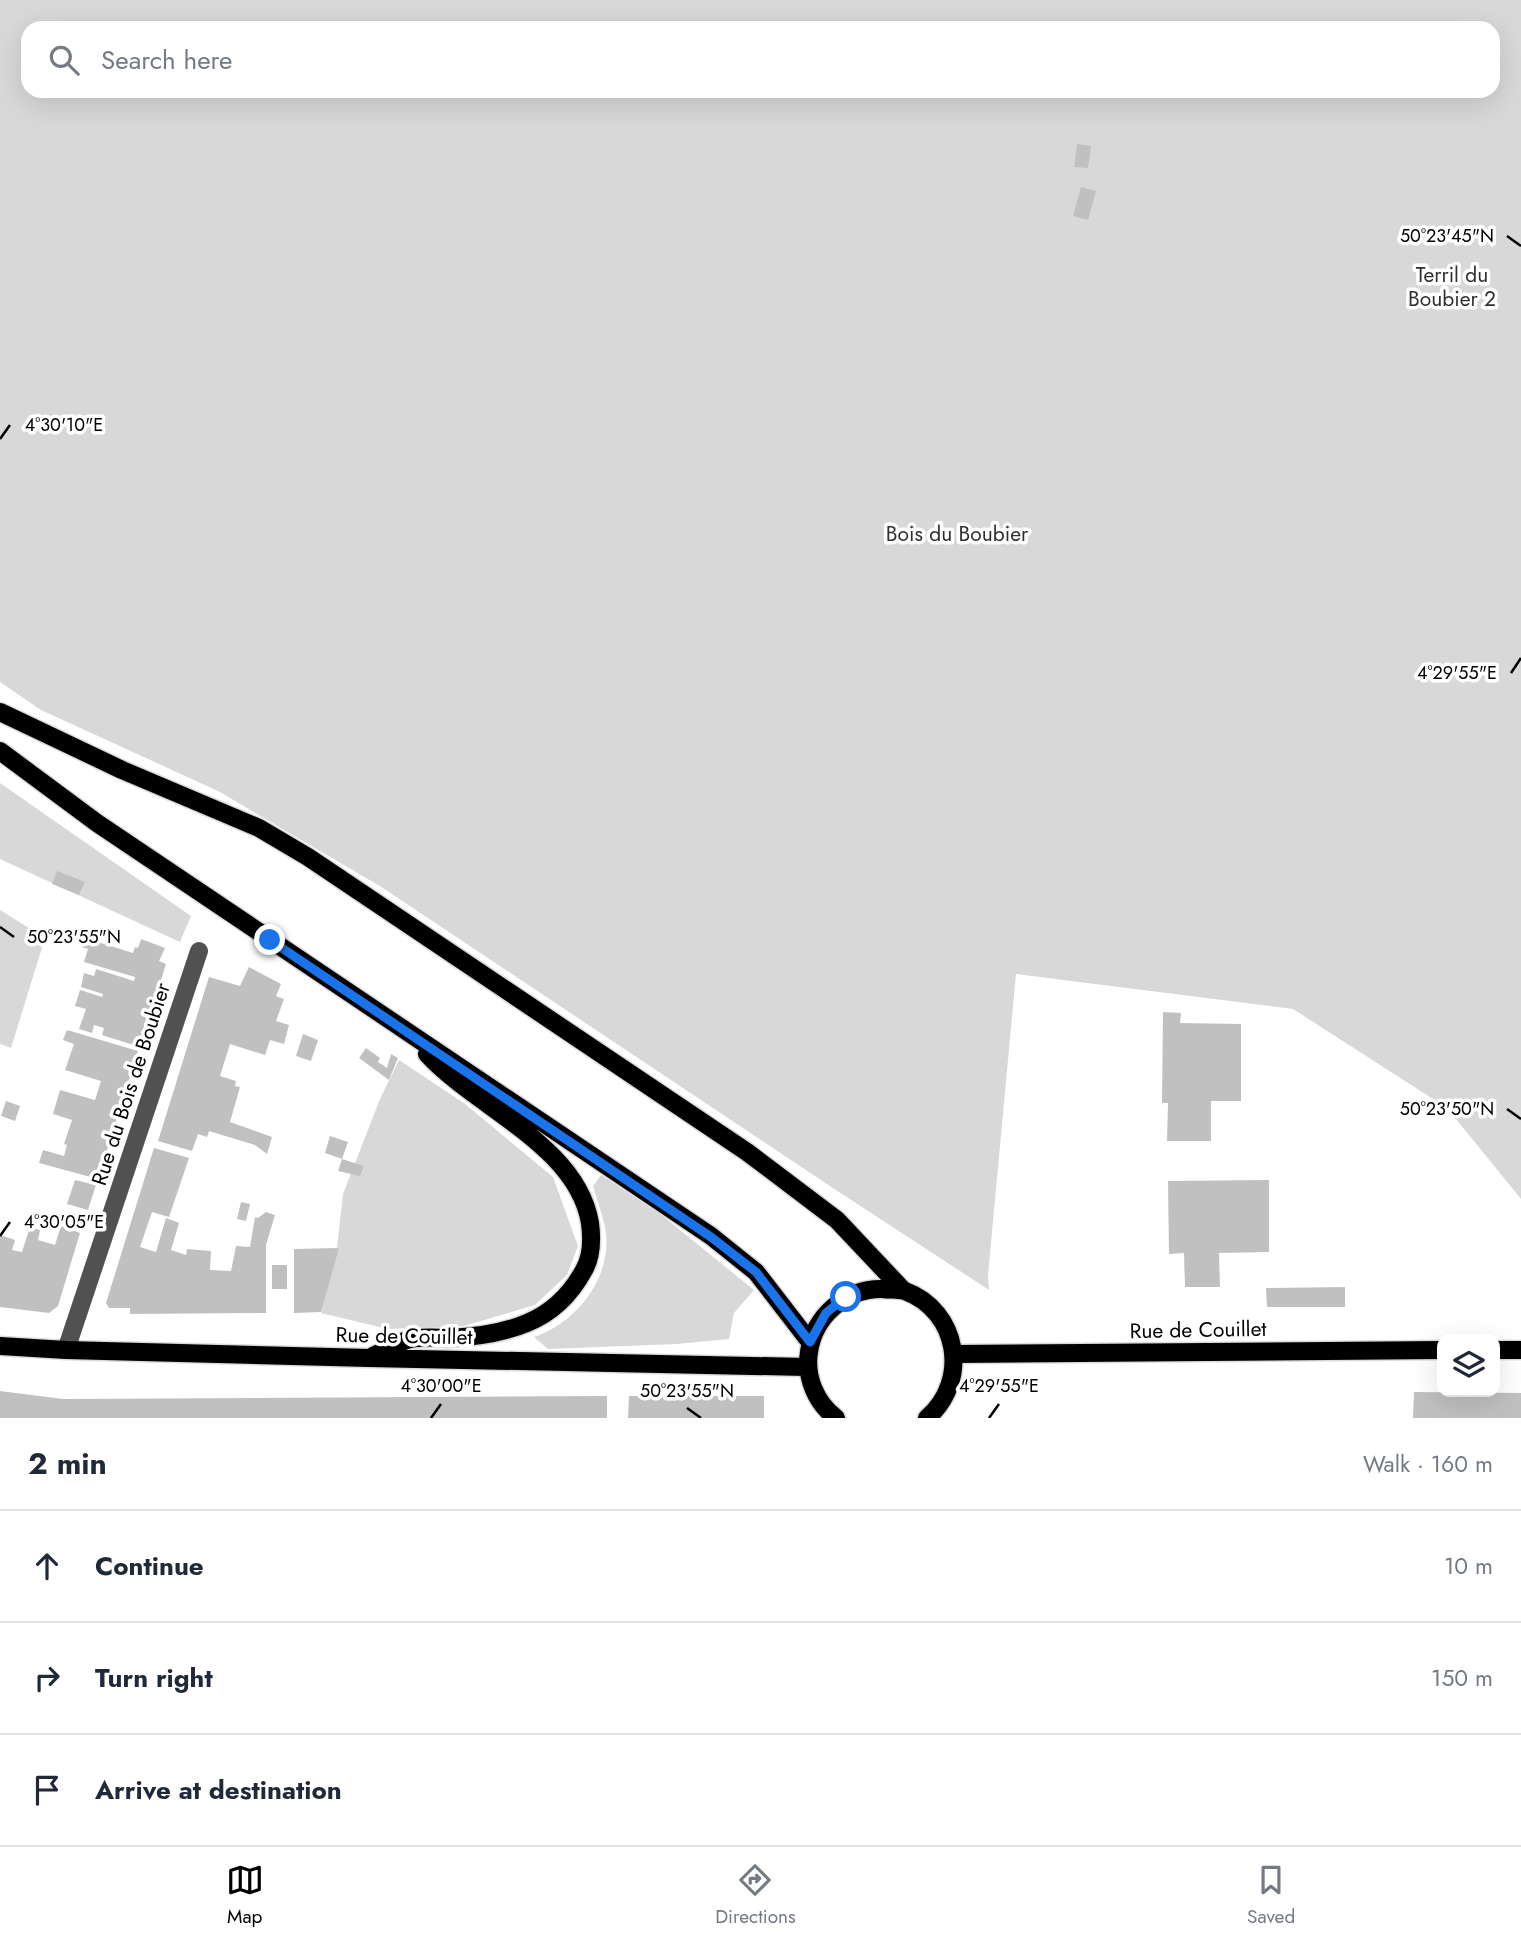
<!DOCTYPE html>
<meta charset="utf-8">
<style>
:root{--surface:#fff;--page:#f2f2f3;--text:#1f2937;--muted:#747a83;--line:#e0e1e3;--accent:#000}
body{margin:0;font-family:Jost,sans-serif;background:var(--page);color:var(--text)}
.controls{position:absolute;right:21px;bottom:21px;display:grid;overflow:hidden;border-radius:14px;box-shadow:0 7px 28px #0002}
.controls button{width:63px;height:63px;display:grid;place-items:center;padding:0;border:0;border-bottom:2px solid var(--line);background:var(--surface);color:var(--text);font:35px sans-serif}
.stop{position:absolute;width:21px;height:21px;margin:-16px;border:5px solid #1a73e8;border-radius:50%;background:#fff}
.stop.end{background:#1a73e8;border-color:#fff;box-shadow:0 2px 7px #0008}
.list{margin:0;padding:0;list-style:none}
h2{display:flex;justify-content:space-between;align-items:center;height:91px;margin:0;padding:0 28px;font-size:30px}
h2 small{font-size:23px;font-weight:400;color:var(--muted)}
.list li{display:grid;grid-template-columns:46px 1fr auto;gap:21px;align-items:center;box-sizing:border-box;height:112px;padding:0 28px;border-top:2px solid var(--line)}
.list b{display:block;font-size:26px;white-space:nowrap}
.list em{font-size:23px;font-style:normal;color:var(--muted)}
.icon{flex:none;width:38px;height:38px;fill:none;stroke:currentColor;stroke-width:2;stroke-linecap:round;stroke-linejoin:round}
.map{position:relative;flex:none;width:1521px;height:1418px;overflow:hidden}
.search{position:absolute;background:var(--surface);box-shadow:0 7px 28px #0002;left:21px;right:21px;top:21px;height:77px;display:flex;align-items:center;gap:18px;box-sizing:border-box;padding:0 24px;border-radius:21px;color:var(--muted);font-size:26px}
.sheet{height:427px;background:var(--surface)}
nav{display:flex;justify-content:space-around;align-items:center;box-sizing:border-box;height:98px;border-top:2px solid var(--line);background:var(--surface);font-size:19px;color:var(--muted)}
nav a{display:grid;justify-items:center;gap:4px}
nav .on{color:var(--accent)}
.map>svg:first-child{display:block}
.green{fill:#d8d8d8;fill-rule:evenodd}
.building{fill:#c0c0c0}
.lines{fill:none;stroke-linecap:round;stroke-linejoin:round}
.major-casing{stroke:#dbdbdb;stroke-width:21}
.minor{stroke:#515151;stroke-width:18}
.major{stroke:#000;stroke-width:18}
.route{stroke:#1a73e8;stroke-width:9}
.ticks{fill:none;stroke:#000;stroke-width:2.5}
.labels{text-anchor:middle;stroke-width:7;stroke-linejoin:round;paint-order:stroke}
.park-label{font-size:21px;fill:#2f2f2f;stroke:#fff}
.street-label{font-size:21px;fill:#000;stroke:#fff}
.ticks-label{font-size:18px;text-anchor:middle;fill:#000;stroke:#fff;stroke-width:7;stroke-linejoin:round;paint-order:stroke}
</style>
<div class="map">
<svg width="1521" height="1418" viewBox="0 0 1521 1418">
<rect width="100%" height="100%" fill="#fff"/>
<path class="green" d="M0 0H1521V1199L1447 1108 1293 1009 1016 974 988 1275 989 1290 836 1190 383 888 218 791 41 710 0 682ZM28 28H1493V91H28Z
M0 783 191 916 180 942 0 859Z
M0 910 45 938 11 1048 0 1044Z
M399 1060 465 1104 553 1177 578 1246 567 1275 535 1305 464 1326 388 1329 321 1313 337 1247 343 1194 380 1099Z
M601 1175 659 1213 754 1290 734 1313 729 1339 677 1344 548 1349 534 1337C576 1323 611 1279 606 1233 604 1218 597 1201 593 1186Z"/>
<path class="building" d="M1077 144 1091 146 1088 168 1074 167Z
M1081 187 1096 191 1088 220 1073 216Z
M57 871 85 882 79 895 52 884Z
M85 938 133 953 135 947 138 948 141 939 165 948 159 961 166 964 140 1047 102 1035 104 1028 94 1025 92 1033 79 1029 86 1009 75 1006 80 990 102 997 103 994 81 987 84 973 94 976 96 969 134 981 135 977 84 962 88 949 82 947Z
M249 967 281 984 276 996 284 999 276 1021 289 1025 284 1044 270 1040 265 1055 230 1044 220 1076 236 1081 235 1086 240 1087 230 1122 272 1137 267 1154 255 1145 209 1131 207 1137 198 1134 192 1151 158 1141 209 977 240 986Z
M1163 1012 1181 1013 1180 1023 1241 1024V1101H1211V1141H1167L1168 1103H1162Z
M67 1030 138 1051 98 1179 39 1163 43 1150 64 1156 67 1145 64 1144 72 1120 53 1114 60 1090 95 1100 101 1081 65 1070 74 1044 63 1040Z
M303 1034 318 1040 311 1061 296 1056Z
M366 1048 380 1058 378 1062 387 1068 391 1054 398 1058 389 1080 359 1058Z
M6 1101 20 1106 15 1121 1 1116Z
M330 1136 348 1142 342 1159 325 1153Z
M154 1148 189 1158 169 1217 152 1212 140 1247 156 1252 166 1218 179 1223 171 1250 186 1255 187 1249 211 1251 210 1270 231 1271 236 1246 250 1247 255 1217 258 1218 266 1212 275 1215 266 1245V1313L130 1314V1308H109L106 1303Z
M342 1159 364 1166 360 1176 338 1171Z
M75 1180 96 1185 88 1210 67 1204Z
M1269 1180V1252L1219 1253 1220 1287H1185L1184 1253 1169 1254 1168 1181Z
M241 1202 250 1204 246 1221 237 1219Z
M61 1226 80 1233 58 1306 49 1313 0 1307V1235L15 1240 12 1250 22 1252 30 1227 40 1230 38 1240 55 1245Z
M339 1248 321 1312 294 1313V1249Z
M272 1265H287V1289H272Z
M1345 1287V1307H1267L1266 1288Z
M0 1391 63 1399 607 1396V1418H0Z
M1414 1392 1521 1393V1418H1413Z
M629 1396H764V1418H628Z"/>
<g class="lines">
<g class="major-casing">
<path id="major" d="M0 712 122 770 259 828 308 857 747 1152 837 1220 903 1290
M0 751 97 823 711 1236 756 1272 810 1342
M0 1346 66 1350 369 1358 806 1367
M1495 1350H1521
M954 1354 1442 1350
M373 1356C384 1351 395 1344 407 1340 419 1336 436 1338 449 1338 476 1337 503 1333 527 1323 554 1312 571 1294 584 1270 592 1256 592 1238 590 1223 577 1145 476 1108 427 1054
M836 1418C816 1403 805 1377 809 1352 814 1316 846 1288 883 1289 890 1290 899 1289 905 1291 959 1311 970 1381 927 1418"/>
</g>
<path class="minor" d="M66 1350 199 951"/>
<use href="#major" class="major"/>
</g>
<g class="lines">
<path class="route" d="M270 940 711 1237 756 1272 810 1342 826 1313 846 1297"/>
</g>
<path class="ticks" d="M1507 236 1521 246M0 439 10 425M1511 673 1521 658M0 927 14 937M1507 1109 1521 1119M0 1236 10 1222M687 1408 701 1418M431 1418 441 1404M989 1418 999 1404"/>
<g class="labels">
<g class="park-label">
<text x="1452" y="282">Terril du<tspan x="1452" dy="24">Boubier 2</tspan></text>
<text x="957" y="541">Bois du Boubier</text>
</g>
<g class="street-label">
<text transform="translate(131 1084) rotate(-72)" y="7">Rue du Bois de Boubier</text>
<text transform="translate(1198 1330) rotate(-1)" y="7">Rue de Couillet</text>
<text transform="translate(404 1336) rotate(1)" y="7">Rue de Couillet</text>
</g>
</g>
<g class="ticks-label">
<text x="1447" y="242">50°23'45"N</text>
<text x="64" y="431">4°30'10"E</text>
<text x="1457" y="679">4°29'55"E</text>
<text x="74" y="943">50°23'55"N</text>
<text x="1447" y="1115">50°23'50"N</text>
<text x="64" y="1228">4°30'05"E</text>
<text x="441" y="1392">4°30'00"E</text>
<text x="999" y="1392">4°29'55"E</text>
<text x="687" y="1397">50°23'55"N</text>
</g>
</svg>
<div class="controls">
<button><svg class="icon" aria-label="layers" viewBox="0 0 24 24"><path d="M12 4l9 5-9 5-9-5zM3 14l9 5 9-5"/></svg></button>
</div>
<div class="stop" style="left:846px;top:1297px"></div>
<div class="stop end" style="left:270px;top:940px"></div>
<div class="search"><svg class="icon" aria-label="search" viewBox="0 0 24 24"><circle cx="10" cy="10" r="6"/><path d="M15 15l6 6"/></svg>Search here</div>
</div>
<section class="sheet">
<h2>2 min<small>Walk · 160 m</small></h2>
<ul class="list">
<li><svg class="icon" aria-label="ahead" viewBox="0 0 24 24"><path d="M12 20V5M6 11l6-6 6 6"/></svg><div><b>Continue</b></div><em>10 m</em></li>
<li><svg class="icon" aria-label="right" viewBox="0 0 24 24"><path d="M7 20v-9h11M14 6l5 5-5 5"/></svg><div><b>Turn right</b></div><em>150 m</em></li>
<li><svg class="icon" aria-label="arrive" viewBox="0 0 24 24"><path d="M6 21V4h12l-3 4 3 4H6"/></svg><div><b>Arrive at destination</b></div></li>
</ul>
</section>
<nav>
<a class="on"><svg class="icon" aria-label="map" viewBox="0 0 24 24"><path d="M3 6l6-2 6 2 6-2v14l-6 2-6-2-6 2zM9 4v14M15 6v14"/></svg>Map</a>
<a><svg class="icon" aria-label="directions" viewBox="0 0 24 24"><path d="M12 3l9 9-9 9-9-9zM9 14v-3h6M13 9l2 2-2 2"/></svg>Directions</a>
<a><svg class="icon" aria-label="saved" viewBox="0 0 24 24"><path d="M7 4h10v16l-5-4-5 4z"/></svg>Saved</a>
</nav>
